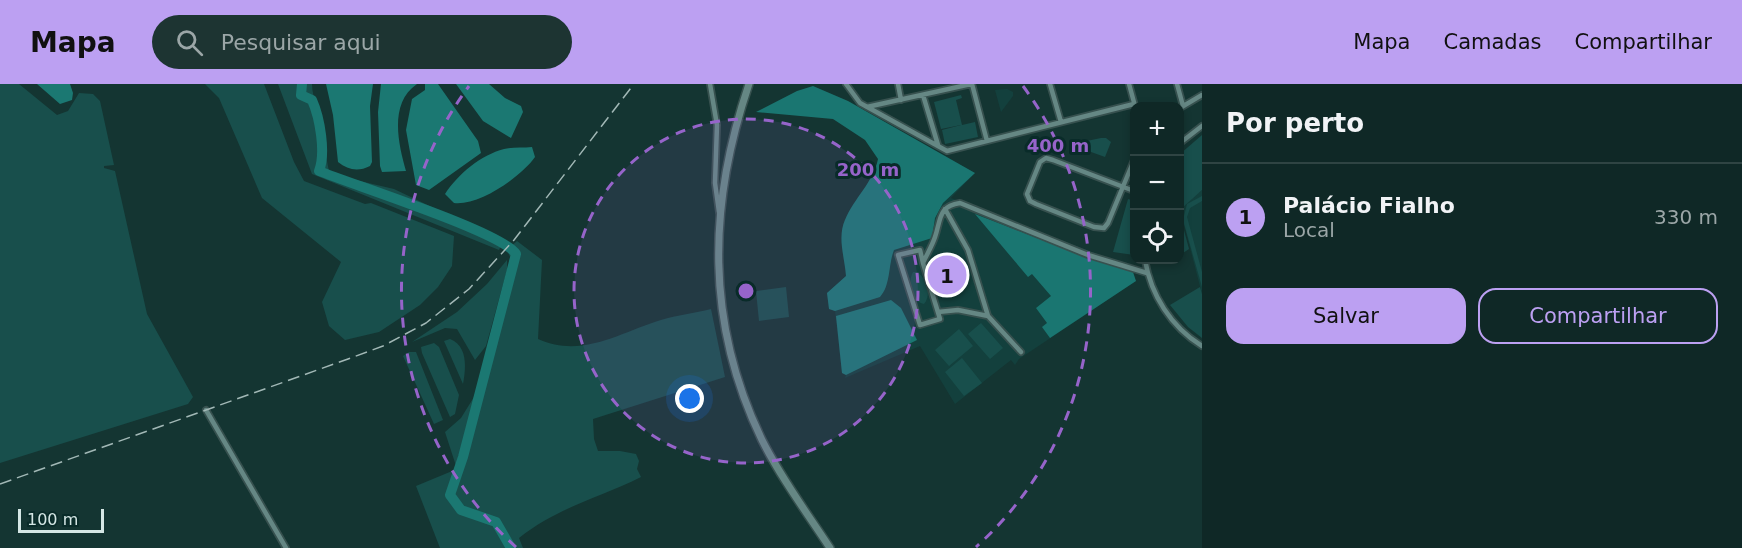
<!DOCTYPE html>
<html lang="pt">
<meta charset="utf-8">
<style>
:root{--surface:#0f2826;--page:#1d3432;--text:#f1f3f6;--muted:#9ba6a7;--line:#2f4443;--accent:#bca0f2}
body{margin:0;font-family:"DejaVu Sans",sans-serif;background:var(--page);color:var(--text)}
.controls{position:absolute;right:18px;top:18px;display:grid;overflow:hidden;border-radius:12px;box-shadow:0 3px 9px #0003}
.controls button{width:54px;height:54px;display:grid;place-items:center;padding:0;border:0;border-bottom:2px solid var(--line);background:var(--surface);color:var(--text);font:30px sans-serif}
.scale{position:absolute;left:18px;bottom:15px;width:86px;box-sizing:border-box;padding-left:6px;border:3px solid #d5e7e5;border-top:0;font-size:16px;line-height:21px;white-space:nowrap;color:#d5e7e5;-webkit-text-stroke:4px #092b29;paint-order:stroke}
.you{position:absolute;left:690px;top:315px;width:21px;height:21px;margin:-15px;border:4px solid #fff;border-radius:50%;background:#1a73e8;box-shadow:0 0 0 9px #1a73e833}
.badge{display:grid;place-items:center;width:39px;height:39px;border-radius:50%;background:var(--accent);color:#111;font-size:20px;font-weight:700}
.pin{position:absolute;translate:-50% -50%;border:3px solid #fff;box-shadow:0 2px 6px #0006}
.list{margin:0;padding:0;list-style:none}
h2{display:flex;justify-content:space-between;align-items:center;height:78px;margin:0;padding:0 24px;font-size:26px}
h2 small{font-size:20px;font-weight:400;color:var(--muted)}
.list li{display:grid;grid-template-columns:39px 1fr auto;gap:18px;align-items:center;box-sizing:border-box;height:108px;padding:0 24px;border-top:2px solid var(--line)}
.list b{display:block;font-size:22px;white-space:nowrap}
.list p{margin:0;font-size:20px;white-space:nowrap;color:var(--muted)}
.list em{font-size:20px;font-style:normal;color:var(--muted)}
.actions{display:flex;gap:12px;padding:18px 24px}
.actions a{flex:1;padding:14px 0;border:2px solid var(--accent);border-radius:18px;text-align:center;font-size:21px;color:var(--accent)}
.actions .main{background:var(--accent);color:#111}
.icon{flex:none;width:33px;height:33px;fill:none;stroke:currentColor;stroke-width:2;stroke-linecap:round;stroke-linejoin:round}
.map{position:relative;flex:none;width:1202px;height:464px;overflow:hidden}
header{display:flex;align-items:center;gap:36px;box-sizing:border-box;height:84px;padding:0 30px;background:var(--accent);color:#111}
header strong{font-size:28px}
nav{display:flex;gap:33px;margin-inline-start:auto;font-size:21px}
.search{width:420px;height:54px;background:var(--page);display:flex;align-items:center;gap:15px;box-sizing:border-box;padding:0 21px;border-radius:33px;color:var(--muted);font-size:22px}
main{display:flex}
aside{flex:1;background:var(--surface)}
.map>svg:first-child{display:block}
.built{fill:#13403d}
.green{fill:#184f4c}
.forest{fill:#1a7671}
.water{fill:#1b7872}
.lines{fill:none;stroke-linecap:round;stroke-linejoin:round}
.river{stroke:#1b7872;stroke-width:10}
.street-casing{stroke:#37514f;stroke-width:8}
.secondary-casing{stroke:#37514f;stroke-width:10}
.street{stroke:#658784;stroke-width:4.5}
.secondary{stroke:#658784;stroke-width:7}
.rail{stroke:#a2b8b6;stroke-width:1.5;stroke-dasharray:12 6;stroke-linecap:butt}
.ring{fill:none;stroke:#9664ca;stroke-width:3;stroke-dasharray:10 8}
.centre{fill:#9664ca;stroke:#092b29;stroke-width:3}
.ring-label{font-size:18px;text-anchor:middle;font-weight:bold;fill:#9664ca;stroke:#092b29;stroke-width:6;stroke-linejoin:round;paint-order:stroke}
</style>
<header>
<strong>Mapa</strong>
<div class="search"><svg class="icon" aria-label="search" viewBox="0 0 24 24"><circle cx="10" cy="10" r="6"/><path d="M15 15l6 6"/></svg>Pesquisar aqui</div>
<nav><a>Mapa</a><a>Camadas</a><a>Compartilhar</a></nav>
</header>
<main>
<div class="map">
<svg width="1202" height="464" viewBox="0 0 1202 464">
<rect width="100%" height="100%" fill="#143532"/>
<path class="built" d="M1007 5 1013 8V12L1001 28 995 6Z
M942 71 975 89 951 114 1134 184 1132 191 1136 197 1019 275 1015 281 1011 276 955 320 920 262 845 294 846 291 842 289 835 227 829 225 827 209 846 192 841 157 844 137 876 88 878 75Z
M1202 106V210L1181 129 1185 119Z"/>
<path class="green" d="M0 0H19L57 31 68 27 79 9 93 10 100 17 114 81 104 82V84L115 87 147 230 193 313 188 320 0 379Z
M205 0H264L294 78 304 97 365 120 371 119 454 152 452 182 438 203 420 221 379 248 345 256 329 242 322 218 341 178 262 114 219 14Z
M278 0H312C312 16 321 27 323 42 326 58 325 74 330 90L394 105 503 157 499 166 312 90Z
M961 11 962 14 956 16 962 41 975 38 978 53 945 60 942 46 961 41 941 45 934 18Z
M1202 51V106L1182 124 1181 135 1189 165 1180 171V70Z
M1101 54H1106L1111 58 1105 73 1080 64 1082 58Z
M1202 112V117L1190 124 1187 133 1202 188V203L1183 136 1187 120Z
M1128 115 1134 117V171L1113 168Z
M517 157 542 176 538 255C582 275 621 248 661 236 677 231 695 229 711 225L725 293 593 335 594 355 598 367H620L636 370 639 377 637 385 641 393C599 414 558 423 519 454L523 464H440L416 402 457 385 445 348 461 334 474 313 514 182 507 166Z
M507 176V186L486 262 475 276 457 245 445 244 412 258 457 228 487 200Z
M913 188H917C927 195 932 210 924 220 911 217 907 199 913 188Z
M786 203 789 233 759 237 756 207Z
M1200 203 1202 210V254L1188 243 1170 221Z
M981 239 1003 264 990 275 968 250Z
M959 245 973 262 949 282 935 266Z
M450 255C468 262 466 284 463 300L444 257Z
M434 259 439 263 459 311 455 330 450 333 422 269 421 263Z
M409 268H416L443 336 434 340 403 272Z
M962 274 982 299 964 312 945 288Z"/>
<path class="forest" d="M813 2 848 17 975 89 943 119 935 134 932 154 894 166C888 181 891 201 880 213L835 227 829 225 827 209 846 192C845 175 837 153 845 136 854 114 873 99 878 75L865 56 833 35 756 28 797 7Z
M975 130 1094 176 1133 188 1136 197 1050 254 1042 243 1047 239 1036 224 1051 212 1032 190 1028 193Z
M891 216 901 224 917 256 846 291 842 289 836 232Z"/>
<path class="water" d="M37 0H70L73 9 72 16 60 20Z
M326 0H373L370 22 372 78 370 82C358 88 348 86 338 78L333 31Z
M381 0H417C389 19 398 59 406 87L382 88 380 82 378 28Z
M425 0H438L478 57 481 69 429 106 416 101 406 46 412 15 425 6Z
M456 0H489L505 14 521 22 523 28 511 54 483 37Z
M532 63 535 73C521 93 479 122 454 119L445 110C458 90 481 71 504 65 512 63 523 64 532 63Z"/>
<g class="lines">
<path class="river" d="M302 0 301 11 312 16C320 34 326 69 319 87 353 101 502 148 516 170L463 373 450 411 461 426 496 438 511 464"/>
<g class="street-casing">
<path id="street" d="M710 0 717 41 715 99 719 128
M846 0 860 19 947 67 1134 20
M898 0 901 16
M972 0 987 57
M1050 0 1061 38
M1129 0 1135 22
M1177 0 1183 22
M923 11 938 61
M867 23 971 0
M1180 24 1202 11
M1180 59 1202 42
M1134 76 1108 139 1104 144 1094 143 1036 120 1030 117 1027 110 1040 78 1046 74 1053 76 1134 107
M945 125 968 166 988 232 1021 268
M1145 176C1151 211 1171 243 1202 262
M923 179 920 166 898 171 920 241 940 235 923 179C927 170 932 162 935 153 941 136 938 122 960 119L1088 171 1147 189
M938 228 958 226 988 232
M206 326 286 464"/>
</g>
<g class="secondary-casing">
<path id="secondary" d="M749 0C708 121 705 238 762 356 781 394 807 429 830 464"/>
</g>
<use href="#street" class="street"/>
<use href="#secondary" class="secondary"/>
<path class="rail" d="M0 400 348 275 383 262 426 239 469 205 514 156 634 0"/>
</g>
<circle cx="746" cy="207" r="172" fill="#9664ca" fill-opacity=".12"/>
<g class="ring">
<circle cx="746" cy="207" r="172"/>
<path d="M516 463A344 344 0 0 1 469 2M1023 2A344 344 0 0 1 976 463"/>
</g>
<circle cx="746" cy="207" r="9" class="centre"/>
<g class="ring-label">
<text x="1058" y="68">400 m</text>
<text x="868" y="92">200 m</text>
</g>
</svg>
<div class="controls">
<button>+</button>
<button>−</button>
<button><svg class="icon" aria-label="locate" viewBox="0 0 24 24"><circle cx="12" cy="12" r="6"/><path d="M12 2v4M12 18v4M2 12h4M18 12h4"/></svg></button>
</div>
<div class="scale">100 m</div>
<div class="you"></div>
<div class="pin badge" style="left:947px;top:191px">1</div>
</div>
<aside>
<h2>Por perto<small></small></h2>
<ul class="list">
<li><span class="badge">1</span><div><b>Palácio Fialho</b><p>Local</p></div><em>330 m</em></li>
</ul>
<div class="actions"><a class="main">Salvar</a><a>Compartilhar</a></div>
</aside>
</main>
